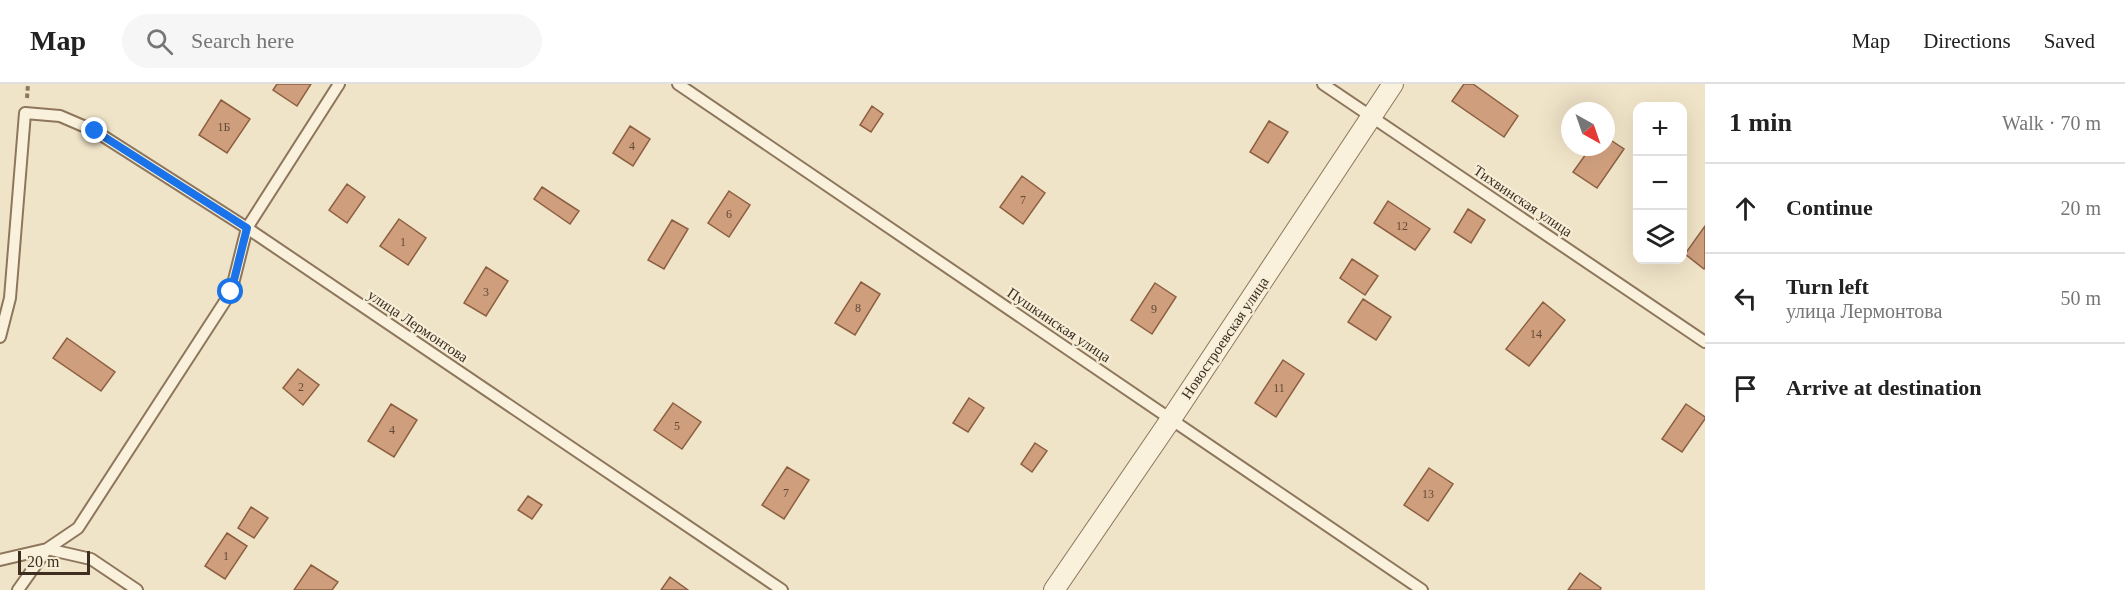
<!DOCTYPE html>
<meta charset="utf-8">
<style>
:root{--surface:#fff;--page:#f6f6f6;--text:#222;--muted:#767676;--line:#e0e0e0}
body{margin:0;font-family:Georgia,serif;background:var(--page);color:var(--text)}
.controls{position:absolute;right:18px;top:18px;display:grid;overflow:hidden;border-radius:12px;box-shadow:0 6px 24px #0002}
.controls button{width:54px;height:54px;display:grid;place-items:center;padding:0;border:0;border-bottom:2px solid var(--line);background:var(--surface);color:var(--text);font:30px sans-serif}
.compass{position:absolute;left:1561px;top:18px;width:54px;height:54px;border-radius:50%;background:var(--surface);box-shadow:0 6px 24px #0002;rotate:140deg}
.scale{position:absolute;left:18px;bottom:15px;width:72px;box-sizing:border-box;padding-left:6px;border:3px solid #3d2e20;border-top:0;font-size:16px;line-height:21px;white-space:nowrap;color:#3d2e20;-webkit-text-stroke:4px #f7eed8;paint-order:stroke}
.stop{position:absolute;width:18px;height:18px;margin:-14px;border:4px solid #1a73e8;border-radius:50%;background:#fff}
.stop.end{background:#1a73e8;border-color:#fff;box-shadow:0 2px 6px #0008}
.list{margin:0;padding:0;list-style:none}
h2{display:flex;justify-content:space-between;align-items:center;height:78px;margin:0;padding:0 24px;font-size:26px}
h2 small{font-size:20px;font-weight:400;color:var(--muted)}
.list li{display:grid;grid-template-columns:39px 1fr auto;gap:18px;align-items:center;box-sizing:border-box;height:90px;padding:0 24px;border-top:2px solid var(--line)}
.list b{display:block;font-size:22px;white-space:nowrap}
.list p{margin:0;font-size:20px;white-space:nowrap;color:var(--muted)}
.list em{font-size:20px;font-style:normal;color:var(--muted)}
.icon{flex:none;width:33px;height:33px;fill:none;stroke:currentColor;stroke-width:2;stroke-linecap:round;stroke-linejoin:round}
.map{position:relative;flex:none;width:1705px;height:506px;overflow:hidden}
header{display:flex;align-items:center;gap:36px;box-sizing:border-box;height:84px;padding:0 30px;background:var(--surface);border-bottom:2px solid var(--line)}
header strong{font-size:28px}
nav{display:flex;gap:33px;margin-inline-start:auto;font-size:21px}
.search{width:420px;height:54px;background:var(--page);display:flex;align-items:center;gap:15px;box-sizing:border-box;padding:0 21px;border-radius:33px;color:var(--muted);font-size:22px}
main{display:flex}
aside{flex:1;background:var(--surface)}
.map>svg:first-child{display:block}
.building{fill:#cf9f7d;stroke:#8d5f41;stroke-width:1.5}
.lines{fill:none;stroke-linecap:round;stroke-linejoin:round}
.lane-casing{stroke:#8d765c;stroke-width:14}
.street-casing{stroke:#8d765c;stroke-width:22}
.path{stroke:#8d765c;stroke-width:4;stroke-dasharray:4.5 3;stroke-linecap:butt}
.lane{stroke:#faf1dc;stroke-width:10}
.street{stroke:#faf1dc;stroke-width:20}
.route{stroke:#1a73e8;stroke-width:8}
.labels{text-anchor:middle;stroke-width:4.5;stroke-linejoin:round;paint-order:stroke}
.number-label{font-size:12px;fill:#624a37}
.street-label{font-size:15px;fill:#3d2e20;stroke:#f7eed8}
</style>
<header>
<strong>Map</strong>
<div class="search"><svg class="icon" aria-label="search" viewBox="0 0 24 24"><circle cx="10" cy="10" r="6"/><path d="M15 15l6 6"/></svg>Search here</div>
<nav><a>Map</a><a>Directions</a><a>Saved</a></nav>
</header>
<main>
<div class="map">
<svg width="1705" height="506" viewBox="0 0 1705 506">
<rect width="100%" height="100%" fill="#f0e4c8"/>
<path class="building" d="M277 0H311L297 22 273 6Z
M1464 0H1473L1518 32 1504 53 1452 17Z
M221 16 250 35 227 69 199 51Z
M872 22 883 30 871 48 860 41Z
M1269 37 1288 48 1268 79 1250 68Z
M630 42 650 55 633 82 613 69Z
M1606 53 1624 65 1597 104 1573 88 1591 63H1606Z
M1022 92 1045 109 1023 140 1000 123Z
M347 100 365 113 347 139 329 126Z
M542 103 579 127 570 140 534 115Z
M729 107 750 121 729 153 708 139Z
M1388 117 1430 145 1415 166 1374 139Z
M1468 125 1485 136 1471 159 1454 148Z
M399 135 426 154 408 181 380 162Z
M672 136 688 145 664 185 648 176Z
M1705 142V184L1704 185 1685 170Z
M1352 175 1378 192 1365 211 1340 194Z
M486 183 508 197 486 232 464 219Z
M861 198 880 210 855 251 835 239Z
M1155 199 1176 213 1152 250 1131 236Z
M1363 215 1391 233 1376 256 1348 238Z
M1543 218 1565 236 1529 282 1506 265Z
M67 254 115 288 101 307 53 274Z
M1283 276 1304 290 1276 333 1255 319Z
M298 285 319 301 303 321 283 304Z
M969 314 984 324 968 348 953 339Z
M673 319 701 338 682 365 654 346Z
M391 320 417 336 394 373 368 357Z
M1686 320 1705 333V335L1682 368 1662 355Z
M1035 359 1047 367 1032 388 1021 380Z
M787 383 809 396 784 435 762 421Z
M1429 384 1453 400 1428 437 1404 421Z
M528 412 542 421 532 435 518 426Z
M251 423 268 434 254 454 238 444Z
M227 449 247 462 225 495 205 482Z
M311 481 338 498 332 506H294Z
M1580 489 1601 504 1600 506H1568Z
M670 493 688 506H661Z"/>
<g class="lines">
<g class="lane-casing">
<path id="lane" d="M678 0 1422 506
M1323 0 1705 258
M0 253 10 214 25 29 60 32 95 47 247 144 782 506
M0 476 47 465 91 475 137 506
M18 506 47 465 78 444 231 208 247 144 339 0"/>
</g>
<g class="street-casing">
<path id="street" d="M1054 506 1171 335 1393 0"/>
</g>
<path class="path" d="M27 14 28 0"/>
<use href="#lane" class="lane"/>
<use href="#street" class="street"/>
</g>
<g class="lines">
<path class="route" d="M95 47 247 144 231 208"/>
</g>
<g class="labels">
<g class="number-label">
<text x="224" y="47">1Б</text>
<text x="632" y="66">4</text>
<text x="1023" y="120">7</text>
<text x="729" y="134">6</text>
<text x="1402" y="146">12</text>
<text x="403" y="162">1</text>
<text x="486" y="212">3</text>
<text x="858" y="228">8</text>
<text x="1154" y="229">9</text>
<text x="1536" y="254">14</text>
<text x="301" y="307">2</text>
<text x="1279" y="308">11</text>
<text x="677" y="346">5</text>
<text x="392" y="350">4</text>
<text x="786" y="413">7</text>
<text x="1428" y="414">13</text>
<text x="226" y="476">1</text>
</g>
<g class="street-label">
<text transform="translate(1523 117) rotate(34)" y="5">Тихвинская улица</text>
<text transform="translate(1059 241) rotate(34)" y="5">Пушкинская улица</text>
<text transform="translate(418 242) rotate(34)" y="5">улица Лермонтова</text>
<text transform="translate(1225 254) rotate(-56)" y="5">Новостроевская улица</text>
</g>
</g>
</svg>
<div class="controls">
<button>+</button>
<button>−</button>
<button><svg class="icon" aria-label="layers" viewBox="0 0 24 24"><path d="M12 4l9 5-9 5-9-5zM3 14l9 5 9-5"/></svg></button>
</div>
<svg class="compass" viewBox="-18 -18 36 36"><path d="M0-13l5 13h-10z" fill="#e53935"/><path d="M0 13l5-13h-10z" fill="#767676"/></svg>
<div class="scale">20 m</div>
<div class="stop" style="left:231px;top:208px"></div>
<div class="stop end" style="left:95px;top:47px"></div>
</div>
<aside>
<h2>1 min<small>Walk · 70 m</small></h2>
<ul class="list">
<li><svg class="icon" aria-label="ahead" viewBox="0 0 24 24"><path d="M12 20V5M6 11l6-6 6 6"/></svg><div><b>Continue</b></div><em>20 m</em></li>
<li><svg class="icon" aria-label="left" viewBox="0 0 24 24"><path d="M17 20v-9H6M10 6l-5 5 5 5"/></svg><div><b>Turn left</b><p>улица Лермонтова</p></div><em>50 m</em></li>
<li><svg class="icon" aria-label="arrive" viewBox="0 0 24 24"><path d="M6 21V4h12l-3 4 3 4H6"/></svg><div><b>Arrive at destination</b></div></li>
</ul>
</aside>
</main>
